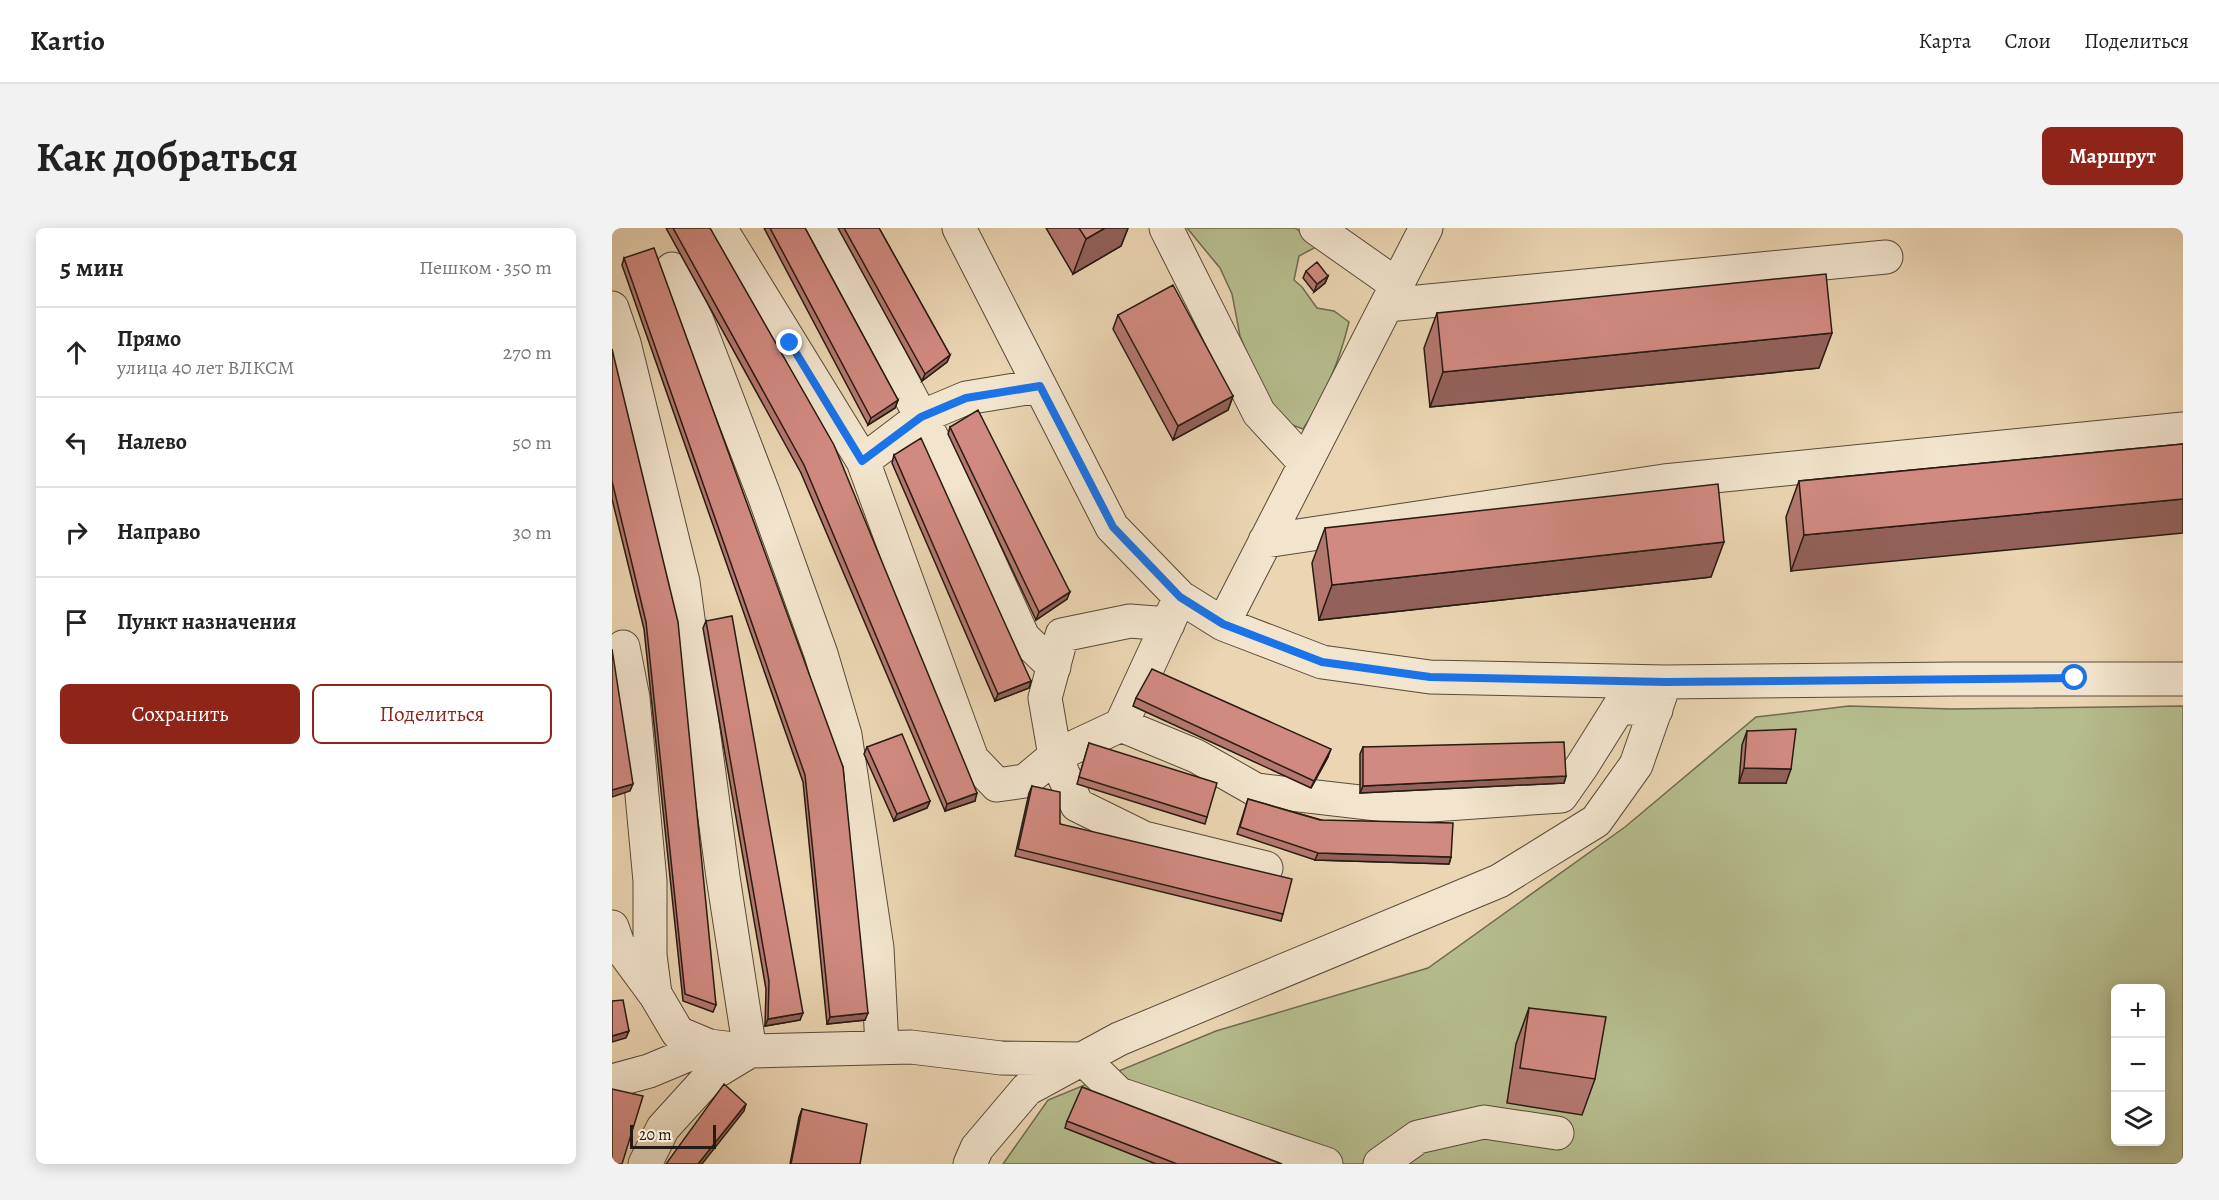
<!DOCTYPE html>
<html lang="ru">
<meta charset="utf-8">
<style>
:root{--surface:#fff;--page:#f2f2f2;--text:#222;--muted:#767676;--line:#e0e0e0;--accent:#8f2418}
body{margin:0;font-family:Alegreya,serif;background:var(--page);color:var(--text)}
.controls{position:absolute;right:18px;bottom:18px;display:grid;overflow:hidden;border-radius:9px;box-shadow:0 3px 15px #0003}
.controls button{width:54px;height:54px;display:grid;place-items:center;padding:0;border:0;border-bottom:2px solid var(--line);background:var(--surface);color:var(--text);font:30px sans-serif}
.scale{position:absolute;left:18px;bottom:15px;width:86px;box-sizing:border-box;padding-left:6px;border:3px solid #261b12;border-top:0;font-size:16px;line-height:21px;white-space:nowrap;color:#261b12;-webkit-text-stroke:4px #f2e4cd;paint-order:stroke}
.stop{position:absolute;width:18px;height:18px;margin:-14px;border:4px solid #1a73e8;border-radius:50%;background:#fff}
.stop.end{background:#1a73e8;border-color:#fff;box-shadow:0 2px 6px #0008}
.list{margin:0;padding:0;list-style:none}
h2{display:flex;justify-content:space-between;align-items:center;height:78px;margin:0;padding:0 24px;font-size:26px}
h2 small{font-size:20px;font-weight:400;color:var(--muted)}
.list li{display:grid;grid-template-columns:39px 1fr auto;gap:18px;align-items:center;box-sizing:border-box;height:90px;padding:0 24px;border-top:2px solid var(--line)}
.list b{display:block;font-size:22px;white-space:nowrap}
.list p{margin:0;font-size:20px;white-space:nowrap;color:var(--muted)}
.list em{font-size:20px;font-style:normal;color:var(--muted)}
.actions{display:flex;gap:12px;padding:18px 24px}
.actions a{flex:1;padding:14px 0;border:2px solid var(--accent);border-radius:9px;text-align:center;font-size:21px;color:var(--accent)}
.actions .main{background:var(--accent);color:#fff}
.icon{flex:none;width:33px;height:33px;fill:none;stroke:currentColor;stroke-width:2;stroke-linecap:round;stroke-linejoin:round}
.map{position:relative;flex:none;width:1571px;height:936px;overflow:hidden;border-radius:9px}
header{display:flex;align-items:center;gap:36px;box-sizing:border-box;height:84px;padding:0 30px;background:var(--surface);border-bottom:2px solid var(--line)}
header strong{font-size:28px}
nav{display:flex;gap:33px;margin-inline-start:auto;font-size:21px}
.intro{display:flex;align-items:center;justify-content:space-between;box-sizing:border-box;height:144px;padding:0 36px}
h1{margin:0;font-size:42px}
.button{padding:15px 27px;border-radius:9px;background:var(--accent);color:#fff;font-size:21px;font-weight:700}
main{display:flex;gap:36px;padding:0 36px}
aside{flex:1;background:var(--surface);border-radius:9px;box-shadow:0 3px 15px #0003}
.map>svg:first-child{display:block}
.green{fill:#b6bd8d;stroke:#6e6c50;stroke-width:1.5;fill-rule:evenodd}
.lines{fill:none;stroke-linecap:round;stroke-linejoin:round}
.minor-casing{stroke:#574a3a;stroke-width:35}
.minor{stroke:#f2e4cd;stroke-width:33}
.wall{fill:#b4776f;stroke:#261b12;stroke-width:1.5}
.shaded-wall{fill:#92615a;stroke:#261b12;stroke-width:1.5}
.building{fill:#d18a81;stroke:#261b12;stroke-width:1.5}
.route{stroke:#1a73e8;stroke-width:8}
</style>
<header>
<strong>Kartio</strong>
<nav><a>Карта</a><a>Слои</a><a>Поделиться</a></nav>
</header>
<div class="intro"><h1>Как добраться</h1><a class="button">Маршрут</a></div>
<main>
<aside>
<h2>5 мин<small>Пешком · 350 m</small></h2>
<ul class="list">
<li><svg class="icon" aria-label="ahead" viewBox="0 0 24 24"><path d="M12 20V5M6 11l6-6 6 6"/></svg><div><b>Прямо</b><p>улица 40 лет ВЛКСМ</p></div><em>270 m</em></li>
<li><svg class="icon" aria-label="left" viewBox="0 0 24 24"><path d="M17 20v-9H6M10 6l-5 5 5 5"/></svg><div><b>Налево</b></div><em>50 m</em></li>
<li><svg class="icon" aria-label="right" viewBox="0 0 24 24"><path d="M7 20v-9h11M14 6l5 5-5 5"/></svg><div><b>Направо</b></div><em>30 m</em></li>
<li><svg class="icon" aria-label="arrive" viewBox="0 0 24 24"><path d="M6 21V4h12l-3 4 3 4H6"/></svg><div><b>Пункт назначения</b></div></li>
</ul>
<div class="actions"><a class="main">Сохранить</a><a>Поделиться</a></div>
</aside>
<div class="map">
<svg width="1571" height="936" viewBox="0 0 1571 936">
<rect width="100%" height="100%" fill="#ebd5b2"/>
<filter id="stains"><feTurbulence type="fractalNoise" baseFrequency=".00333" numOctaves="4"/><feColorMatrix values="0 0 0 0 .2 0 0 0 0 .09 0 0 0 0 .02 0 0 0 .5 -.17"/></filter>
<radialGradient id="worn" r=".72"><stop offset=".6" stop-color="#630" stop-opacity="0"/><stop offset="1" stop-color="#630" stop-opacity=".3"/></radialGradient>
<path class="green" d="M575 0H683L708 17 687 28 682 52 690 59 705 80 722 83 737 94C728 131 712 170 691 201L670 193 646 151 628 108 620 66 608 40Z
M1237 478 1340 481 1571 478V936H391L436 872 604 803 816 740 1013 599 1144 489ZM1504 760H1548V914H1504Z"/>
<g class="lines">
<g class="minor-casing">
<path id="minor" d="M108 0 251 233
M209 0 324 217 411 409 442 439
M347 0 500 299 568 369 611 396 710 434 818 449 1053 454 1346 451H1571
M554 0 647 185 693 235
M704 0 785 57
M60 41 85 93 152 267 209 426 233 507 265 720 270 819
M775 77 1274 29
M0 80 12 115 71 354 111 649 138 823
M428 158 354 170 309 189 251 233 360 531 385 557 413 553 443 528 509 497
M653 313 1052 253 1571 201
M568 369 509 497 584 528 644 562 791 579 949 568 970 538 1007 479 1044 482
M556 396 518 393 450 407 433 470 443 528 465 577 532 610 654 640
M611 396 814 0
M11 419 21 470 38 653V727L43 766 66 805 97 818 138 823 299 819 389 830 471 831 507 866 714 936
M0 699 6 716 42 765
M0 853 37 843 97 818
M33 936 51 900 100 846 138 823
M358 936 365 920 415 861 507 811 887 653 984 593 1024 537 1053 454
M768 936 806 909 872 894 945 905"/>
</g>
<use href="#minor" class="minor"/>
</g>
<path class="wall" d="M54 0H98L363 573 333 583 189 245Z
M152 0H193L286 172 283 180 256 197Z
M226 0H267L338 127 335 134 310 153Z
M434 0H516L509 18 461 46Z
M12 30 231 539 253 792 215 796 191 554 10 37Z
M694 43 716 48 713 55 702 64 691 50Z
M825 85 1207 140 818 179 812 120Z
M506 87 621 168 616 182 561 212 501 101Z
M0 121 104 777 101 784 71 773 32 401 0 271Z
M338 199 455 371 424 392 336 206Z
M1571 216 1179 343 1174 289 1187 253Z
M282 227 419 453 417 460 383 473 280 235Z
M713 300 1099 349 707 392 700 335Z
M94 393 188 792 153 798 154 761 91 400Z
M524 470 716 529 699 560 521 478Z
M1135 503 1174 555H1127L1130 517Z
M477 515 595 589 593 596 465 556Z
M255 519 318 573 315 580 282 593 252 526Z
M751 519 954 548 952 555 748 565V526Z
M420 558 448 596 671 686 669 693 403 628 417 565Z
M636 571 839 629 837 636 703 632 625 606Z
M917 780 983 851 970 887 895 875 904 816Z
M190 881 248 936H178L187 889Z
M455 893 670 936H544L453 900Z"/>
<path class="shaded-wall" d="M493 0H516L509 18 461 46 474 11Z
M716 48 713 55 702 64 705 56Z
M1220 105 1207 140 818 179 831 144Z
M338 127 335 134 310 153 313 146Z
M621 168 616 182 561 212 566 198Z
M286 172 283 180 256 197 259 190Z
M1571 271V305L1179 343 1192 307Z
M1112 314 1099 349 707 392 720 357Z
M458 364 455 371 424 392 427 384Z
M419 453 417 460 383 473 386 466Z
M719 521 716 529 699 560 702 553Z
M1132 540 1179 541 1174 555H1127Z
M954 548 952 555 748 565 751 558Z
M21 556 18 563 0 569V562Z
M365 565 363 573 333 583 335 576Z
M318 573 315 580 282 593 285 586Z
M706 625 839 629 837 636 703 632Z
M191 785 188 792 153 798 156 791Z
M256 785 253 792 215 796 218 789Z
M17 803 14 810 0 814V808Z
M134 876 132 883 90 936H86Z"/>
<path class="building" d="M61 0H98L222 217 365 565 335 576 192 237Z
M158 0H193L286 172 259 190Z
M232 0H267L338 127 313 146Z
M467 0H493L474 11Z
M42 20 231 539 256 785 218 789 193 547 12 30Z
M705 34 716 48 705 56 694 43Z
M1214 46 1220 105 831 144 825 85Z
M561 57 621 168 566 198 506 87Z
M0 121 66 394 104 777 73 766 34 394 0 253Z
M366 182 458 364 427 384 338 199Z
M309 210 419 453 386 466 282 227Z
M1571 216V271L1192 307 1187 253Z
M1106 256 1112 314 720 357 713 300Z
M120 388 191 785 156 791 157 753 94 393Z
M0 421 21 556 0 562Z
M540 441 719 521 702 553 524 470Z
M1184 501 1179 541 1132 540 1135 503Z
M290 506 318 573 285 586 255 519Z
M952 514 954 548 751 558V519Z
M477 515 605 555 595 589 467 549Z
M420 558 448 564V596L680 651 671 686 406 621Z
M636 571 708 592 841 595 839 629 706 625 628 599Z
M11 772 17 803 0 808V773Z
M917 780 994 789 983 851 908 840Z
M112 856 134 876 86 936H54Z
M470 859 670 936H565L455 893Z
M0 861 31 868 10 936H0Z
M190 881 255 896 248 936H179Z"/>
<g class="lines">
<path class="route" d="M178 115 250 233 309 189 354 170 428 158 501 299 568 369 611 396 710 434 818 449 1053 454 1463 450"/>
</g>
<rect width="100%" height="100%" filter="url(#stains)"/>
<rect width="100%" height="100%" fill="url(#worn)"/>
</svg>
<div class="controls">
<button>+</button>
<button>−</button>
<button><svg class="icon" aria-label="layers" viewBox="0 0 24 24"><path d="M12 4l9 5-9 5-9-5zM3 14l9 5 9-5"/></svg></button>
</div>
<div class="scale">20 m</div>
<div class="stop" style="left:1463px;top:450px"></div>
<div class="stop end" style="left:178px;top:115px"></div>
</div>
</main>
